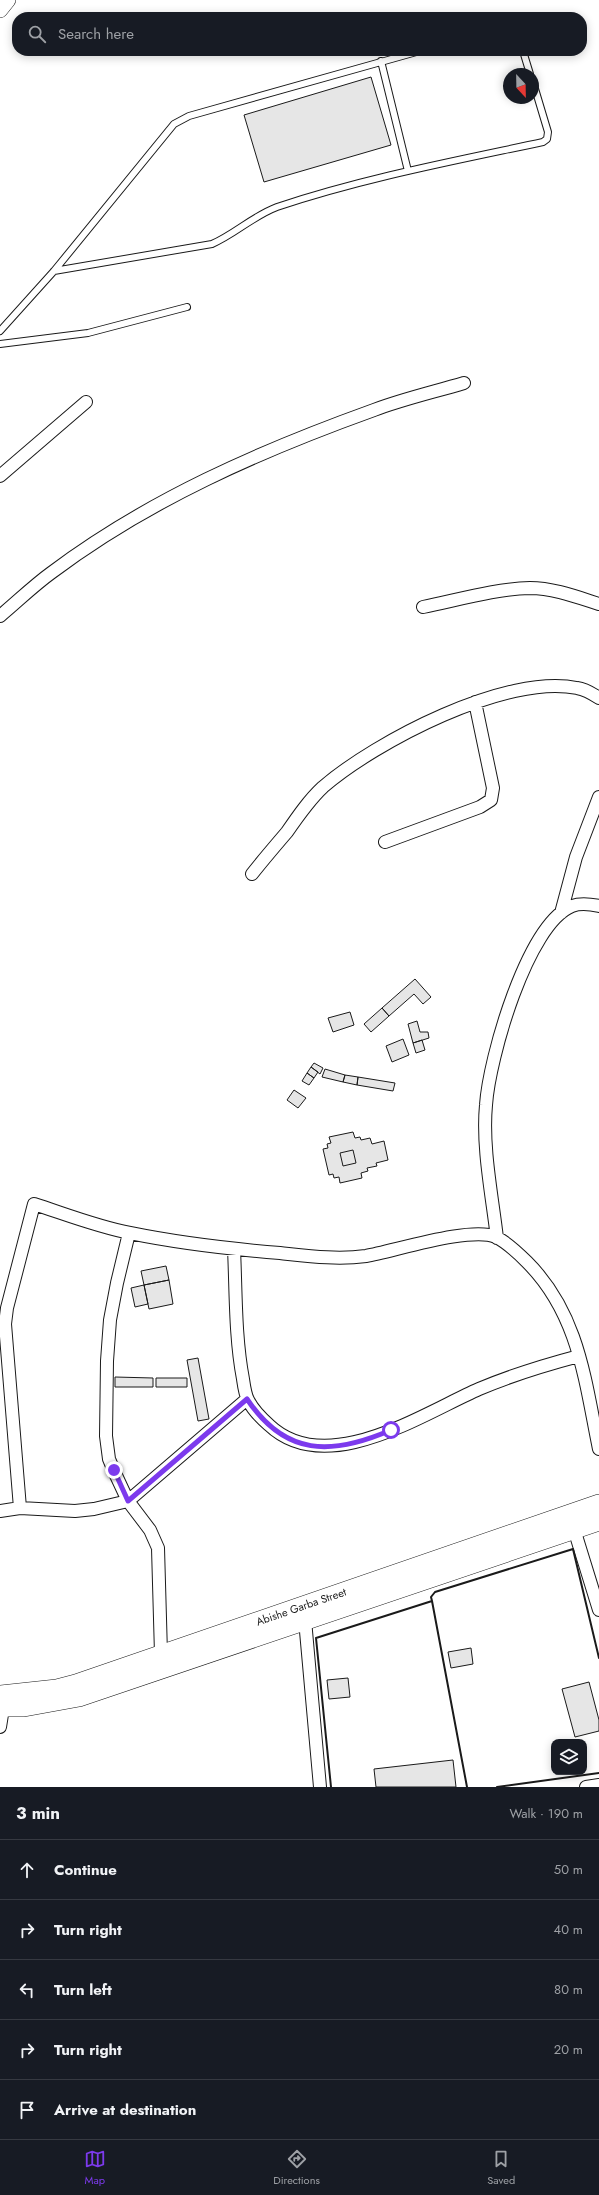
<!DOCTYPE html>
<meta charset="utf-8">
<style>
:root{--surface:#171b24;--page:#20242c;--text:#f1f3f6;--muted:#9ea1a6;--line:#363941;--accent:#7c3aed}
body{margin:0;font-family:Jost,sans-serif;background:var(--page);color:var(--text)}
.controls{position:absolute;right:12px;bottom:12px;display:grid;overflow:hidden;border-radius:8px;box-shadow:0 2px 10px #0003}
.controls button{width:36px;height:36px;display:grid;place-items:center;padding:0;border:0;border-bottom:1px solid var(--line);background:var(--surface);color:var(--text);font:20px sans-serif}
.compass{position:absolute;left:503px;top:68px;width:36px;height:36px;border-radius:50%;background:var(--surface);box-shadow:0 2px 10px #0003;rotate:158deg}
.stop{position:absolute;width:12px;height:12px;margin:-9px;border:3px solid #7c3aed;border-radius:50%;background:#fff}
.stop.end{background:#7c3aed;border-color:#fff;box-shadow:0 1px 4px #0008}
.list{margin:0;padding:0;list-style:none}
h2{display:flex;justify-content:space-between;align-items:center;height:52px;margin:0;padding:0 16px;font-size:17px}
h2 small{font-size:13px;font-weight:400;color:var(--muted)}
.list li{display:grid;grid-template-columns:26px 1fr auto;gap:12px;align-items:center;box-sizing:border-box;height:60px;padding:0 16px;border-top:1px solid var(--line)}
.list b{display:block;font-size:15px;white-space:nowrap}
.list em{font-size:13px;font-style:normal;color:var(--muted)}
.icon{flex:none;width:22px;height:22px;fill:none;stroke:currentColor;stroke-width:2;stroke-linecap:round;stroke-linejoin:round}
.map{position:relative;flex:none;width:599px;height:1787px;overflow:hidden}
.search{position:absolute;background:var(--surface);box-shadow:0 2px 10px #0003;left:12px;right:12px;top:12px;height:44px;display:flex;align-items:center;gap:10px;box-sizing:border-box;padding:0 14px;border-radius:16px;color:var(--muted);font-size:15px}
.sheet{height:352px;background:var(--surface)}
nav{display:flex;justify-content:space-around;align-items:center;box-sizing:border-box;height:56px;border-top:1px solid var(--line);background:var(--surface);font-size:11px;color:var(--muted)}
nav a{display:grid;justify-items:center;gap:2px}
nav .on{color:var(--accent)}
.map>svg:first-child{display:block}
.building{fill:#e6e6e6;stroke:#1a1a1a}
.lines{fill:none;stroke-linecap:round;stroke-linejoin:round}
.service-casing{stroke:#1a1a1a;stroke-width:8}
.minor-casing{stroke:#1a1a1a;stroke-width:14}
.tertiary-casing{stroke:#1a1a1a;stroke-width:16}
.trunk-casing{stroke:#1a1a1a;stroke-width:20}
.service{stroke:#fff;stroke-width:6}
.minor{stroke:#fff;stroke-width:12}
.tertiary{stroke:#fff;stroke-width:15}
.trunk{stroke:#fff;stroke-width:19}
.wall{stroke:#1a1a1a;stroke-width:2}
.route{stroke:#7c3aed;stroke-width:5}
.labels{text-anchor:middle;stroke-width:3;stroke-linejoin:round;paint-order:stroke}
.street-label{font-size:11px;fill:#1a1a1a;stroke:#fff}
</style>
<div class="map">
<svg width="599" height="1787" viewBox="0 0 599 1787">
<rect width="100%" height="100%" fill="#fff"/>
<path class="building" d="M371 77 391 145 264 182 244 115Z
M415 979 431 997 423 1004 414 994 389 1016 382 1008Z
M382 1008 389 1016 371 1032 364 1024Z
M350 1012 354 1025 333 1032 328 1018Z
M417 1021 420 1032H428L429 1038 413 1043 408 1024Z
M403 1039 409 1055 392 1062 386 1046Z
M422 1040 425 1050 416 1053 413 1043Z
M314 1063 323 1068 320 1074 311 1067Z
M311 1067 318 1072 314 1078 307 1073Z
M325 1069 345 1075 343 1082 322 1077Z
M307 1073 314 1078 309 1085 302 1081Z
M345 1075 358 1077 357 1085 343 1082Z
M358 1077 395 1083 393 1091 357 1085Z
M294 1090 306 1098 298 1108 287 1100Z
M353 1132 355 1138 360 1137 361 1140 370 1138 372 1144 384 1141 388 1160 376 1163 377 1166 367 1168 368 1171 361 1173 362 1178 340 1183 339 1177 334 1178 333 1174 329 1175 323 1149 328 1148 327 1144 331 1143 329 1137Z
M353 1150 356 1163 343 1166 340 1153Z
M166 1266 169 1280 144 1285 141 1271Z
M169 1280 173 1304 149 1309 144 1285Z
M144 1285 148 1304 135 1307 131 1288Z
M198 1358 209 1419 198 1421 187 1360Z
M115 1377 153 1378V1387H115Z
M156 1378H187V1387H156Z
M471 1648 473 1664 451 1668 448 1652Z
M348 1678 350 1697 329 1699 327 1680Z
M589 1682 599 1720V1731L575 1737 562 1689Z
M453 1760 456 1787H376L374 1769Z"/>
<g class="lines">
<g class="service-casing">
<path id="service" d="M523 51 530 74
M381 61 408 171
M54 271 212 244C235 234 253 216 277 207 364 178 454 161 543 142L547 139 548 132 533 82
M0 331 54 271 174 124 189 116 420 51
M0 344 88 333 187 307"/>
</g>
<g class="minor-casing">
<path id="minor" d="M0 476 86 402
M423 607C458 600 494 589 530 588 553 588 577 597 599 604
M0 616C17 602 33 586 51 573 148 500 260 451 374 410 403 399 434 392 464 383
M385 842 480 807 491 800 493 788 475 702
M252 874C263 860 275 846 287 832 298 816 309 800 323 787 375 742 507 673 577 688 584 689 593 694 599 698
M561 913 576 857 599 797
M129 1233 117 1283 110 1320 107 1361 106 1436 109 1459 114 1471 128 1501 150 1530 158 1548 161 1654
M497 1238C492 1195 482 1147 486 1105 489 1059 527 924 572 906 580 903 590 904 599 906
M234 1249C236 1292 235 1337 243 1379 244 1386 245 1394 248 1400 253 1410 261 1418 269 1425 326 1479 422 1414 479 1389 512 1375 545 1365 579 1356
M20 1508 5 1324 7 1308 34 1204C65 1214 98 1227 130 1233 179 1243 230 1249 280 1253 308 1256 337 1260 366 1256 395 1251 471 1226 496 1237 508 1243 518 1253 527 1262 579 1314 585 1381 599 1449
M0 1511 20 1508 75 1511 94 1509 128 1501 247 1399
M574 1529 599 1610
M305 1620 320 1787
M0 1727 4 1702
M586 1787 599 1785"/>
</g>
<g class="tertiary-casing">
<path id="tertiary" d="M0 10 8 0"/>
</g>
<g class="trunk-casing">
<g id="trunk">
<path id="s1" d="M0 1695 57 1689 76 1684 599 1504"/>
<path d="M0 1707H24L79 1697 599 1521"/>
</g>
</g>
<use href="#service" class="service"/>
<use href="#minor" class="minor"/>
<use href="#tertiary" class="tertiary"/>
<use href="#trunk" class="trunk"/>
<path class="wall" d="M432 1601 467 1787
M331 1787 316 1638 432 1601 431 1597 435 1592 573 1549 599 1658
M497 1787 599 1773"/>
</g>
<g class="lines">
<path class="route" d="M114 1470 128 1501 247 1399C285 1456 331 1456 391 1430"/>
</g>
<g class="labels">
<g class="street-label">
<text dy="4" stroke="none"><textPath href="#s1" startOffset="315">Abishe Garba Street</textPath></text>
</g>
</g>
</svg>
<div class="controls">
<button><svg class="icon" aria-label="layers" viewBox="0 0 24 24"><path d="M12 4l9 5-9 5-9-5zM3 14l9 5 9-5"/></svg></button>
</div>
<svg class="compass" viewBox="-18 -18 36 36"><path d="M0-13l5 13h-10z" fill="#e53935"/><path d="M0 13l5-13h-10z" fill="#9ea1a6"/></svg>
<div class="stop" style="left:391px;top:1430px"></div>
<div class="stop end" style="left:114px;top:1470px"></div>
<div class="search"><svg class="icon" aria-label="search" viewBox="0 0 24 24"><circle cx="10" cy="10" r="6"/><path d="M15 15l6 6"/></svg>Search here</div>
</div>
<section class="sheet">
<h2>3 min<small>Walk · 190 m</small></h2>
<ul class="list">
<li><svg class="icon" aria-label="ahead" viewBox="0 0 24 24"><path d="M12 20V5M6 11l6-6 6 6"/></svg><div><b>Continue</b></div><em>50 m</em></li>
<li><svg class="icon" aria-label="right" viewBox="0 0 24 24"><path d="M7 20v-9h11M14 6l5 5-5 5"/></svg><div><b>Turn right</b></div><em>40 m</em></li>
<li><svg class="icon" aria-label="left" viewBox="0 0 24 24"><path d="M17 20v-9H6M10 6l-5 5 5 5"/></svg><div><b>Turn left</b></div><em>80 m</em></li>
<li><svg class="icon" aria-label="right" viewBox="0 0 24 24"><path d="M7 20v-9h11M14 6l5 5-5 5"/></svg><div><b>Turn right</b></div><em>20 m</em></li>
<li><svg class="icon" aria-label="arrive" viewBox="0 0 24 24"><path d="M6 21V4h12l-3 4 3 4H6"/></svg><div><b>Arrive at destination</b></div></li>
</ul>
</section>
<nav>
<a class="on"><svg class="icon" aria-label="map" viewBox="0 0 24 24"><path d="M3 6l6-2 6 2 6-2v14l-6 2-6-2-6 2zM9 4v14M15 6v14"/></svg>Map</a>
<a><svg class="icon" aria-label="directions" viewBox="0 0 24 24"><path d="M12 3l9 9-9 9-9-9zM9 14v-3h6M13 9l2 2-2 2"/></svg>Directions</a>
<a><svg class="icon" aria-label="saved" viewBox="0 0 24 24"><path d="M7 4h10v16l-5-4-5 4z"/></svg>Saved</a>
</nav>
